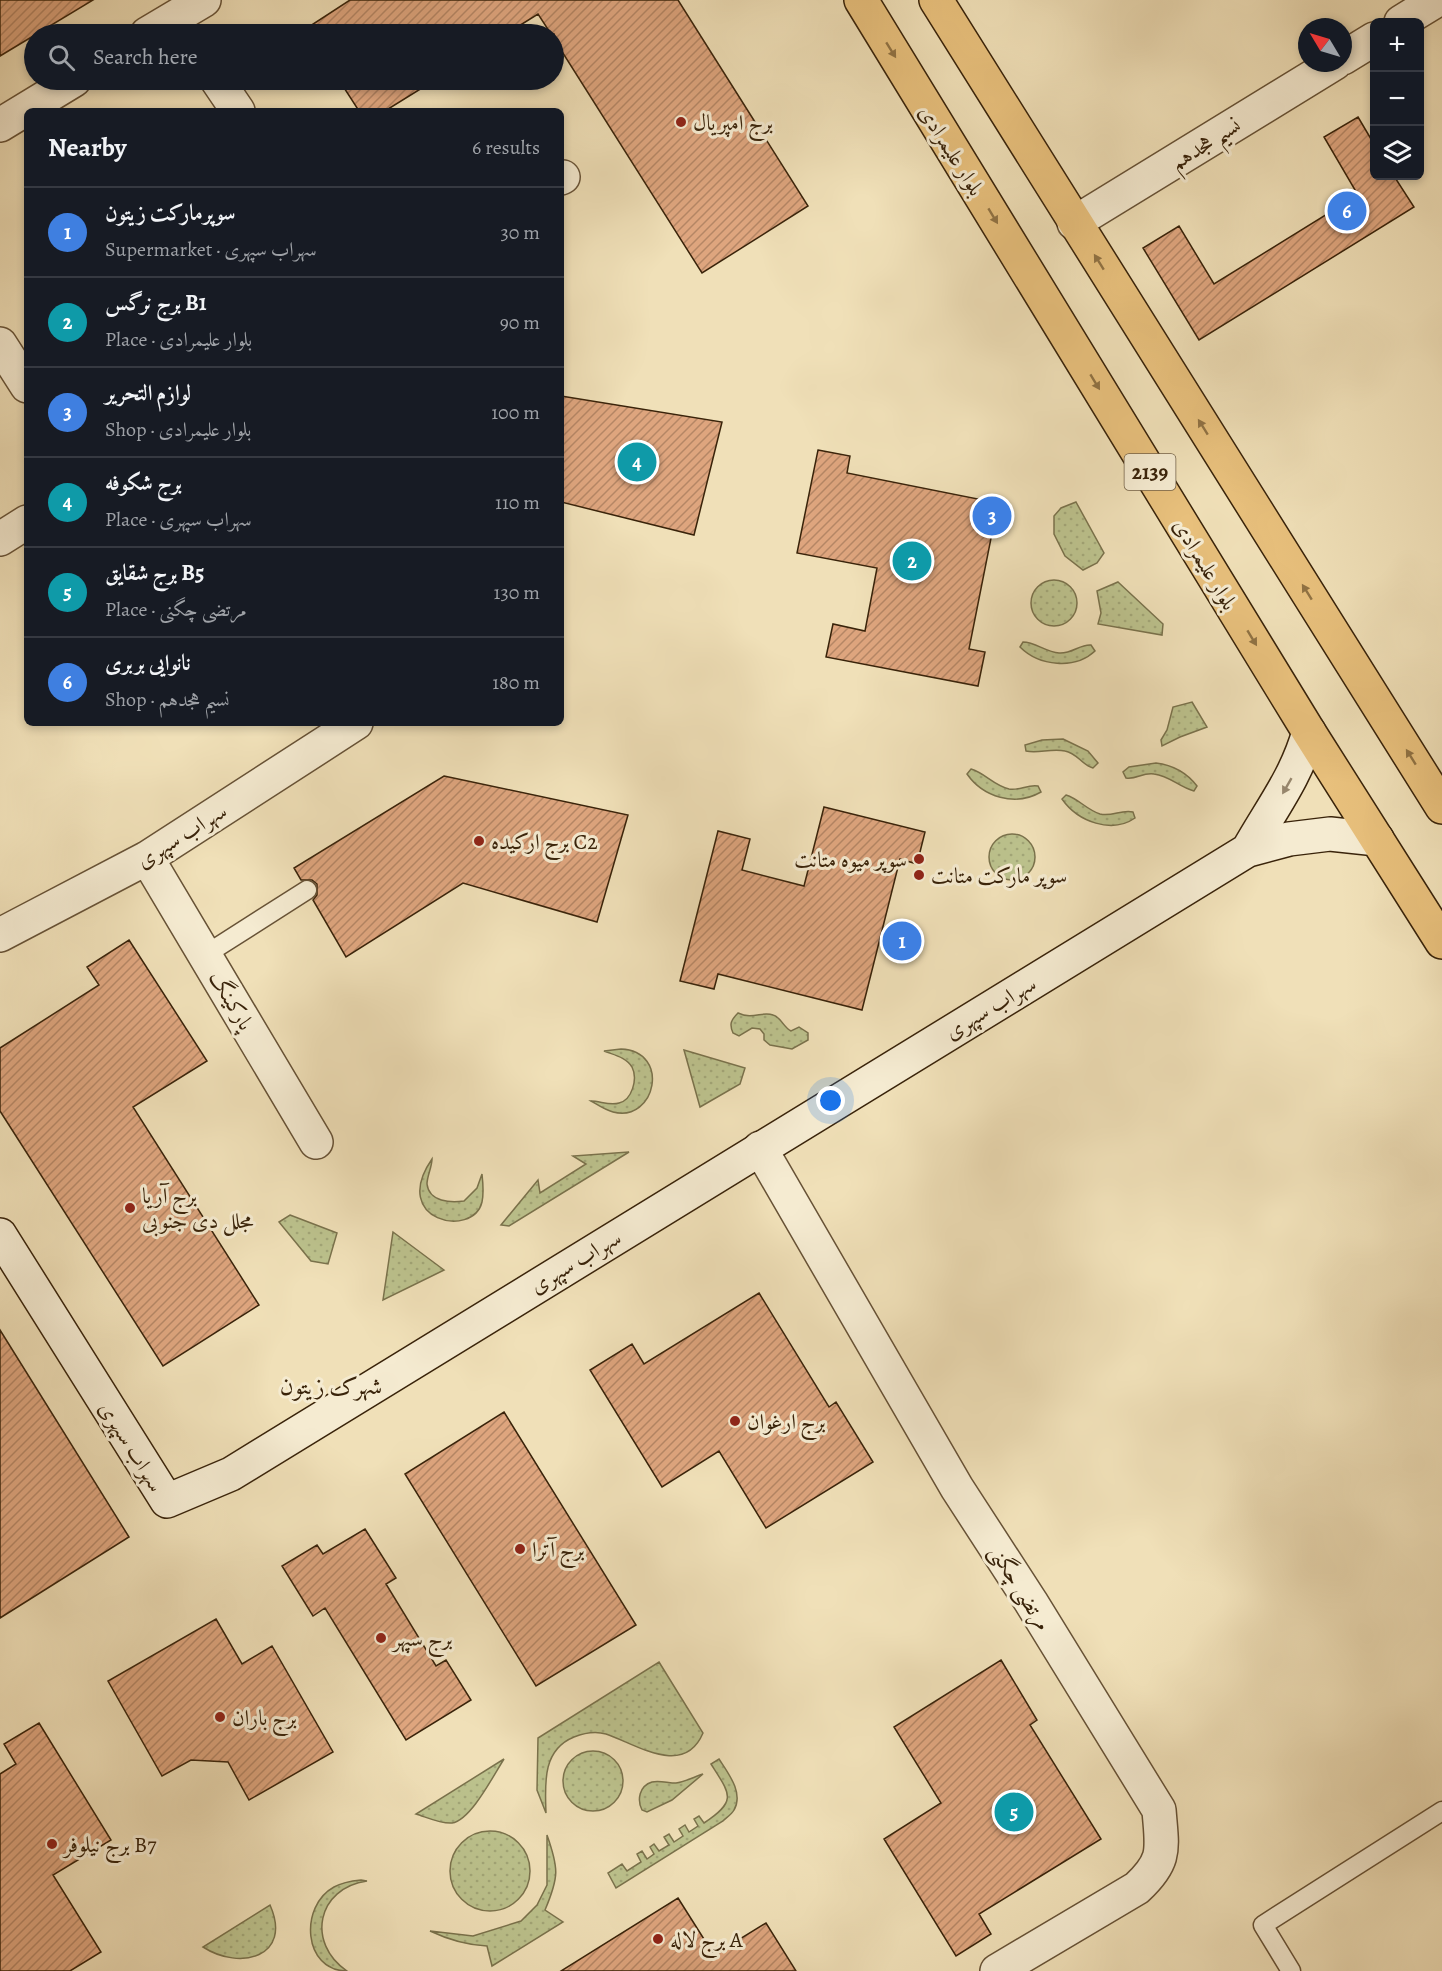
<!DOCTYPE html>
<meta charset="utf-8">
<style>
:root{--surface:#171b24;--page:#20242c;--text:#f1f3f6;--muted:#9ea1a6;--line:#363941;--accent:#ea580c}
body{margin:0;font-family:Alegreya,Amiri,serif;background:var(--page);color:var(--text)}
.controls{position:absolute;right:18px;top:18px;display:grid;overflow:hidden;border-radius:9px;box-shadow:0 3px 9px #0003}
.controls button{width:54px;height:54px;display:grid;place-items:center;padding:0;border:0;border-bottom:2px solid var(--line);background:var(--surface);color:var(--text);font:30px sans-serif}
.compass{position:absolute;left:1298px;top:18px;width:54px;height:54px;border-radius:50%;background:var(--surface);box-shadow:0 3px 9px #0003;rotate:308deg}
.you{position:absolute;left:831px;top:1101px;width:21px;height:21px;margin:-15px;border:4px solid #fff;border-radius:50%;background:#1a73e8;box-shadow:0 0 0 9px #1a73e833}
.badge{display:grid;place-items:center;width:39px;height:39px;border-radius:50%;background:var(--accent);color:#fff;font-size:20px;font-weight:700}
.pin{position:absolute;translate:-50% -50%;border:3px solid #fff;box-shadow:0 2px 6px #0006}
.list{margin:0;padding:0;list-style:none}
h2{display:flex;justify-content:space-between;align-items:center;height:78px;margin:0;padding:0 24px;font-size:26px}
h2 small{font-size:20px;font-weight:400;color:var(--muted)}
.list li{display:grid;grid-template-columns:39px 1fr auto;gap:18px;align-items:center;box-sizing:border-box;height:90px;padding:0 24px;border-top:2px solid var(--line)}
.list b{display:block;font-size:22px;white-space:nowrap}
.list p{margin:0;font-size:20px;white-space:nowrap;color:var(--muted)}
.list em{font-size:20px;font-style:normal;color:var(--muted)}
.icon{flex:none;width:33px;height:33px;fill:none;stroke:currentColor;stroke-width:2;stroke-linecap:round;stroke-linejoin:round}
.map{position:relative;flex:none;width:1442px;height:1971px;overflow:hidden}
.search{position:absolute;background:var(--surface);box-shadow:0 3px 9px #0003;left:24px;top:24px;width:540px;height:66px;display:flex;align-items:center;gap:15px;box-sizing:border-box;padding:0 21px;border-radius:33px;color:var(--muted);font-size:22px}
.panel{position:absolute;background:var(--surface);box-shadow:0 3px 9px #0003;left:24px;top:108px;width:540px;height:618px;border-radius:9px}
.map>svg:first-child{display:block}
.grass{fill:url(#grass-dots);stroke:#7a724c;stroke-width:1.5}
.building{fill:url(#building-hatch);stroke:#39230a;stroke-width:1.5}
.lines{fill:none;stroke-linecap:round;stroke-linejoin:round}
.lane-casing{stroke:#675236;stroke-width:21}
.street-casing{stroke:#675236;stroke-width:36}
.secondary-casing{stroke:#39230a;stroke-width:36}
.primary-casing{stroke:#39230a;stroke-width:36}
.lane{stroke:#f5ebd1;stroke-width:18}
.street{stroke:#f5ebd1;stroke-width:33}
.secondary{stroke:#f5ebd1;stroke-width:33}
.primary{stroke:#e8c07c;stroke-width:33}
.oneway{fill:#907243}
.oneway2{fill:#97876e}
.poi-dot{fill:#8f2418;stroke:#f5ebd1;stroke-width:2}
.labels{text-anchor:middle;stroke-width:6;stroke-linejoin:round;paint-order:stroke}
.shield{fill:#f5ebd1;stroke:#715f46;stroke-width:1.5}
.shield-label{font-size:21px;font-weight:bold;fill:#39230a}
.poi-label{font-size:22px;fill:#39230a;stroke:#f5ebd1;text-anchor:start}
.street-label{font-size:22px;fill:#39230a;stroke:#f5ebd1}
.neighbourhood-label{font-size:24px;fill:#39230a;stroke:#f5ebd1}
</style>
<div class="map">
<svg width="1442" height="1971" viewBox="0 0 1442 1971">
<defs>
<pattern id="grass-dots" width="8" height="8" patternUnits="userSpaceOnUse" patternTransform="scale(1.5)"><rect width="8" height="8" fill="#bcc28d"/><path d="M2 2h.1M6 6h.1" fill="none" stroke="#a2a678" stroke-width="1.8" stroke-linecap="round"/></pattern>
<pattern id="building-hatch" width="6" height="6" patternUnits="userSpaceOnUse" patternTransform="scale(1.5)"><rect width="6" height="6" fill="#dea57e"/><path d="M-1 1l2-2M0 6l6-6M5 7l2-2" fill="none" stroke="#b58665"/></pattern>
</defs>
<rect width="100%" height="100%" fill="#f0e0b8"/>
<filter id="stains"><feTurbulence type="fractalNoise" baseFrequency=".00333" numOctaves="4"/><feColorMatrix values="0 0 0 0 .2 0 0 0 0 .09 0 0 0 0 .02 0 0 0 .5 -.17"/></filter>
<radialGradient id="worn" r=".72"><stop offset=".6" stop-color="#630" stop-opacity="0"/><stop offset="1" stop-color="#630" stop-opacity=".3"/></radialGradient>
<path class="grass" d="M1076 502 1104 553 1097 563 1083 570 1065 556 1054 534V516L1061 508Z
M1031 603a23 23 0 1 1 46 0a23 23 0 1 1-46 0Z
M1118 582 1163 624 1162 635 1098 624 1101 613 1097 591Z
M1023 642C1035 642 1046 652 1059 653 1072 654 1080 644 1091 645L1095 651C1075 670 1039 666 1020 647Z
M1192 702 1207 727 1180 737 1162 746 1161 740 1167 730 1173 707Z
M1063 739 1088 751 1098 763 1093 768C1082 765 1077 753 1065 751 1051 748 1038 754 1026 751L1025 745 1042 740Z
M1156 763C1172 765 1187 773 1197 786L1194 791C1179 787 1170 776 1154 774 1143 772 1136 780 1126 778L1123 772 1129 767Z
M971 769C985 773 993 785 1009 789 1020 791 1028 784 1038 786L1041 792C1015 807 983 797 967 774Z
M1066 795C1079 799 1087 810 1100 814 1112 817 1122 809 1133 812L1135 818C1112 834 1078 822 1062 799Z
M989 857a23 23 0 1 1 46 0a23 23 0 1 1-46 0Z
M738 1013C753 1020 762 1011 773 1015 781 1017 783 1027 791 1031L799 1027 808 1033V1040L792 1049 770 1045 764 1040V1034L760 1029 752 1028 739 1036 733 1033C729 1024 731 1020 738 1013Z
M621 1049C671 1051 656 1123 613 1112 605 1110 598 1105 591 1101 600 1101 610 1106 619 1103 632 1100 638 1079 632 1067 626 1057 614 1055 604 1051Z
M684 1050 745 1068 740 1084 700 1107Z
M629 1152 509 1226 501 1225 538 1180 540 1193 586 1164 573 1156Z
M432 1159C432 1167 427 1176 427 1184 429 1202 451 1203 464 1201L477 1188 482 1174C483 1183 484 1193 482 1202 473 1239 389 1221 432 1159Z
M290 1215 337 1233 328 1264 311 1261 279 1222Z
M393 1232 444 1270 383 1300Z
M659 1662 703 1733C684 1778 636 1744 606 1734 596 1731 584 1733 574 1737 542 1750 545 1784 546 1813L537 1790 538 1738Z
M563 1781a30 30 0 1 1 60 0a30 30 0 1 1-60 0Z
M504 1759C493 1776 471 1820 452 1823 441 1824 426 1817 416 1814Z
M719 1759C728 1773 744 1793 734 1810 732 1814 726 1818 723 1821L616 1888 608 1873 622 1864 627 1871 641 1862 637 1854 642 1851 647 1859 654 1854 650 1847 654 1844 659 1851 669 1845 664 1837 669 1834 674 1842 683 1836 679 1829 685 1825 689 1832 698 1826 694 1819 699 1816 704 1823C738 1801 730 1794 711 1764Z
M703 1774 672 1800 647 1812 642 1810C637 1800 639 1786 652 1782 659 1780 668 1783 676 1783 684 1782 694 1777 703 1774Z
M450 1871a40 40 0 1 1 80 0a40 40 0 1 1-80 0Z
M547 1835C559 1869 559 1877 545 1910L563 1922 492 1966 487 1946C466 1945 449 1940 430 1931L473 1936 521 1921 537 1905 547 1885Z
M361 1880 367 1881C317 1888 306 1943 347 1971 303 1971 299 1906 334 1887 343 1882 351 1881 361 1880Z
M270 1905C293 1957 240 1971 203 1947Z"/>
<path class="building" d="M0 0H93L0 56Z
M350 0H678L808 206 702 273 554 39V34H551L538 14 506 34H311L307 28Z
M339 80H435L385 111H359Z
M1358 117 1374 144V176H1394L1414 207 1199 340 1143 248 1179 226 1214 284 1358 195 1324 137Z
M561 396 722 422 694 535 561 502Z
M818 450 850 456 847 473 998 503 969 649 985 652 978 686 826 657 833 624 865 631 877 568 797 553Z
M444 776 628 815 597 922 463 883 346 957 313 900 317 895V884L312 880H301L294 868Z
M824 807 925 832 917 864 900 859 862 1010 718 974 714 989 680 981 718 831 750 839 742 870 804 886Z
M129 940 207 1061 133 1107 259 1305 163 1366 0 1111V1048L99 985 87 967Z
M759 1293 829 1407 836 1402 873 1462 766 1528 719 1451 662 1487 590 1370 632 1344 644 1364Z
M0 1330 129 1537 0 1618Z
M504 1412 636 1625 536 1686 405 1474Z
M365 1529 396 1578 386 1584 436 1666 446 1660 471 1700 406 1740 325 1608 313 1616 282 1566 317 1545 323 1554Z
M216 1619 242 1664 272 1646 333 1752 249 1800 228 1762 191 1760 162 1776 108 1681Z
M1001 1660 1037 1720 1030 1725 1101 1839 979 1914 991 1934 956 1956 884 1839 941 1803 894 1727Z
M39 1723 111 1840 53 1875 101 1952 70 1971H0V1774L16 1764 4 1744Z
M678 1898 714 1955 766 1923 796 1971H561Z"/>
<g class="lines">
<g class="lane-casing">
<path id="lane" d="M205 955 307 890
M1291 1971 1263 1925 1442 1811"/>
</g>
<g class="street-casing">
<path id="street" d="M1401 22 1437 0
M147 34 204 0
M1343 58 1374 39
M217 80 238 111
M0 125 74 80
M561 178 563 177
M1074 223 1335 63
M0 344 27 386
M0 539 27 522
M147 858 316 1142
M0 935 147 858 356 723
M760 1148 957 1488 1031 1602 1159 1810C1162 1849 1167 1860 1137 1888L997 1971"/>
</g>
<g class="secondary-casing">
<path id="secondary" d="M1248 850C1271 809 1296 778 1309 732
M0 1235 167 1501 231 1474 1248 850 1289 839 1330 834 1377 839"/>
</g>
<g class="primary-casing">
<path id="primary" d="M861 0 1309 732 1442 942
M936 0 1442 807"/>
</g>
<use href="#lane" class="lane"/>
<use href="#street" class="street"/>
<use href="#secondary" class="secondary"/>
<use href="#primary" class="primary"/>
</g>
<defs><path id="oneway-solid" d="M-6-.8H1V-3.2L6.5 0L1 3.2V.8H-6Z" transform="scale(1.5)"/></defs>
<g class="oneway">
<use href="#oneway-solid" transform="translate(891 50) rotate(58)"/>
<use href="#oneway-solid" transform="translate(993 216) rotate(59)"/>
<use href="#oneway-solid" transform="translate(1099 262) rotate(-122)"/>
<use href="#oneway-solid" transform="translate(1095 382) rotate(59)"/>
<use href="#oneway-solid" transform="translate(1203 427) rotate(-122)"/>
<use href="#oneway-solid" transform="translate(1307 592) rotate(-122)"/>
<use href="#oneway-solid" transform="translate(1252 638) rotate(59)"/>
<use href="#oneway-solid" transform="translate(1411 757) rotate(-122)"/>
</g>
<use class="oneway2" href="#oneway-solid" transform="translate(1287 786) rotate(120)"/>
<g class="poi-dot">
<circle cx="681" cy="122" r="6"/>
<circle cx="479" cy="841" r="6"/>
<circle cx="919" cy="859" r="6"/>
<circle cx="919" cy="875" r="6"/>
<circle cx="130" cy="1208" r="6"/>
<circle cx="735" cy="1421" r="6"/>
<circle cx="520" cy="1549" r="6"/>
<circle cx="381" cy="1638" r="6"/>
<circle cx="220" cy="1717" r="6"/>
<circle cx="52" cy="1844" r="6"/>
<circle cx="658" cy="1939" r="6"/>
</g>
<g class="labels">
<rect class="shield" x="1124.5" y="454" width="51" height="36" rx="4.5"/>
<g class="shield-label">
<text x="1150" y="479">2139</text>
</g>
<g class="poi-label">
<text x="693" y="130">برج امپریال</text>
<text x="491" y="849">برج ارکیده C2</text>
<text x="907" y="867" text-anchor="end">سوپر میوه متانت</text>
<text x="931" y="883">سوپر مارکت متانت</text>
<text x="142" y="1203">برج آریا<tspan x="142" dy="25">مجلل دی جنوبی</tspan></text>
<text x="747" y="1429">برج ارغوان</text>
<text x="532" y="1557">برج آترا</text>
<text x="393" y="1646">برج سپهر</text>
<text x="232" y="1725">برج باران</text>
<text x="64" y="1852">برج نیلوفر B7</text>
<text x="670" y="1947">برج لاله A</text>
</g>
<g class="street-label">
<text transform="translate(1205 143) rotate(-32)" y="8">نسیم هجدهم</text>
<text transform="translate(952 150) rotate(58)" y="8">بلوار علیمرادی</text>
<text transform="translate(1206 564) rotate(59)" y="8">بلوار علیمرادی</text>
<text transform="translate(181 835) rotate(-32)" y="8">سهراب سپهری</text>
<text transform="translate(232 1000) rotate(59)" y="8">پارکینگ</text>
<text transform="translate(990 1007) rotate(-31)" y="8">سهراب سپهری</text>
<text transform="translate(575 1261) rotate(-31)" y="8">سهراب سپهری</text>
<text transform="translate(132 1446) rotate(58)" y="8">سهراب سپهری</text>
<text transform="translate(1021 1587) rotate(58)" y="8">مرتضی چگنی</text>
</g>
<g class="neighbourhood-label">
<text x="331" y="1394">شهرک زیتون</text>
</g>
</g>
<rect width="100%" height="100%" filter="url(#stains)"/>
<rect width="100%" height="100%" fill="url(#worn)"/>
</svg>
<div class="controls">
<button>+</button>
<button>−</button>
<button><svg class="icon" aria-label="layers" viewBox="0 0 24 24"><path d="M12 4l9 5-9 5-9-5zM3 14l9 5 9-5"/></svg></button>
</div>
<svg class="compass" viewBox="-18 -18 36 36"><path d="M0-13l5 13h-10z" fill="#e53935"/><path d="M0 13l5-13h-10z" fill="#9ea1a6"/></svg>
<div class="you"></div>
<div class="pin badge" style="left:902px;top:941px;background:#3f7fe0">1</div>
<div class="pin badge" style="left:912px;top:561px;background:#0f9aa8">2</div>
<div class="pin badge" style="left:992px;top:516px;background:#3f7fe0">3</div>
<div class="pin badge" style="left:637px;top:462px;background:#0f9aa8">4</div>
<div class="pin badge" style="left:1014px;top:1812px;background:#0f9aa8">5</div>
<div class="pin badge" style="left:1347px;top:211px;background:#3f7fe0">6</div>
<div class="search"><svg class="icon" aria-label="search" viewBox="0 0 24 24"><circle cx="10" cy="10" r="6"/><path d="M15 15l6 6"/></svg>Search here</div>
<section class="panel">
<h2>Nearby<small>6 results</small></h2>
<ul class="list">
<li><span class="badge" style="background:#3f7fe0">1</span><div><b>سوپرمارکت زیتون</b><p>Supermarket · سهراب سپهری</p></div><em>30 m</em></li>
<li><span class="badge" style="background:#0f9aa8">2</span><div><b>برج نرگس B1</b><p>Place · بلوار علیمرادی</p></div><em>90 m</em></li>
<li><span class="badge" style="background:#3f7fe0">3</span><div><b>لوازم التحریر</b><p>Shop · بلوار علیمرادی</p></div><em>100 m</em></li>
<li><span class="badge" style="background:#0f9aa8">4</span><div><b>برج شکوفه</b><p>Place · سهراب سپهری</p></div><em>110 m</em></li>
<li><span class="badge" style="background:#0f9aa8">5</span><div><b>برج شقایق B5</b><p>Place · مرتضی چگنی</p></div><em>130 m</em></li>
<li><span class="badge" style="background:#3f7fe0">6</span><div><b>نانوایی بربری</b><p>Shop · نسیم هجدهم</p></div><em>180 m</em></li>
</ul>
</section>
</div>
